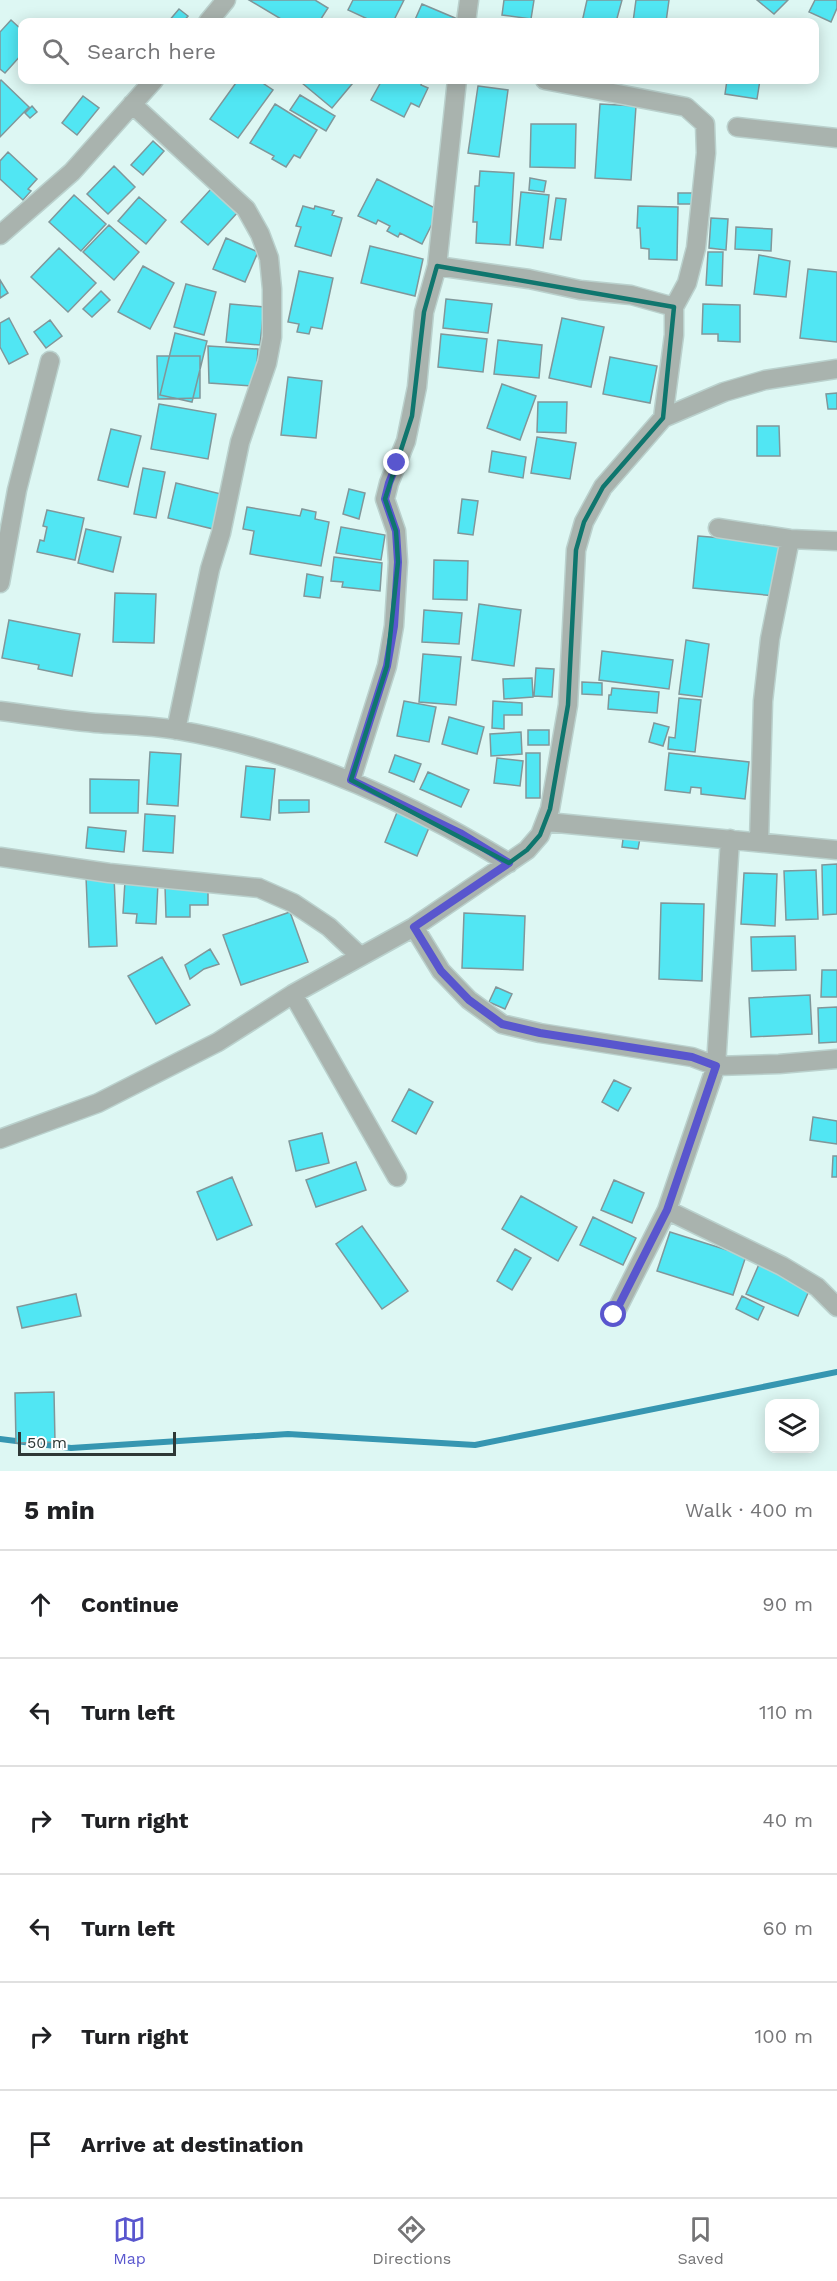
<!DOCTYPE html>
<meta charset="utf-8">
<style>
:root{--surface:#fff;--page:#f6f6f6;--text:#202124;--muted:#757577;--line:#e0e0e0;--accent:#5956ce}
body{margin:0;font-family:"Work Sans",sans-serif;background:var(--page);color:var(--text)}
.controls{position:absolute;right:18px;bottom:18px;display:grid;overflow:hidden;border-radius:12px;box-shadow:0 3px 15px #0003}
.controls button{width:54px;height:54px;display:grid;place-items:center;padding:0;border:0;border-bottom:2px solid var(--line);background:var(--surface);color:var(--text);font:30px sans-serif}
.scale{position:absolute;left:18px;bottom:15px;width:158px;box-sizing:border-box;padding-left:6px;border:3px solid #2e3836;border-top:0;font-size:16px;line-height:21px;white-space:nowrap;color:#2e3836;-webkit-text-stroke:4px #fff;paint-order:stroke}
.stop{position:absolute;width:18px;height:18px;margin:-14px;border:4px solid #5956ce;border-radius:50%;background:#fff}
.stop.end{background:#5956ce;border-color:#fff;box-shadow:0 2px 6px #0008}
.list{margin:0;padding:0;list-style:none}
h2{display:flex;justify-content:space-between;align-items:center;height:78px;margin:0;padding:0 24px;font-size:26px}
h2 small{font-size:20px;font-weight:400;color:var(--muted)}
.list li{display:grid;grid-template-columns:39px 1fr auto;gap:18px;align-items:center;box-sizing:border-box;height:108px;padding:0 24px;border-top:2px solid var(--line)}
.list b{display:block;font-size:22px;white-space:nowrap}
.list em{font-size:20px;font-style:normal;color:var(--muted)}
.icon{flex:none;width:33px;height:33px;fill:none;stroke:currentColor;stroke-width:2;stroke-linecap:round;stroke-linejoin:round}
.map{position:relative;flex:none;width:837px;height:1471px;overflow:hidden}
.search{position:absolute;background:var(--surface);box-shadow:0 3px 15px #0003;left:18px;right:18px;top:18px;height:66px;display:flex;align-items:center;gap:15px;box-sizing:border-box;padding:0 21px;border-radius:12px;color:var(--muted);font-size:22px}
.sheet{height:726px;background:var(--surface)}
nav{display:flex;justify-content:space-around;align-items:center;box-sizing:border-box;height:84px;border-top:2px solid var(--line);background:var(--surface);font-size:16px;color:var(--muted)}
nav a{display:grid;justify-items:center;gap:3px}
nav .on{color:var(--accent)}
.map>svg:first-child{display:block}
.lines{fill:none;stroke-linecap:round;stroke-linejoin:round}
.stream{stroke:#3696b1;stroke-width:6}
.building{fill:#51e6f3;stroke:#80979a;stroke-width:1.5}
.minor-casing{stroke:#bad1cd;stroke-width:21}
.minor{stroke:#a9b3ae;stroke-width:18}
.route{stroke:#5956ce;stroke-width:8}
.marked{fill:none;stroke:#0f766e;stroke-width:4.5;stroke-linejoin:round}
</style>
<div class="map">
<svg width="837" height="1471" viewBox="0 0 837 1471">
<rect width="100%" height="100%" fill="#ddf7f3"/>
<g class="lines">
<path class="stream" d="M0 1439 71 1448 288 1434 475 1445 837 1372"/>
</g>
<path class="building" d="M249 0H315L328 8 319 22H286Z
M353 0H404L393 22H374L348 10Z
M504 0H534L531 19 502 15Z
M587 0H622L616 22H582Z
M636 0H669L666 22H633Z
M757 0H788L774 14Z
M815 0H837V8L831 22 809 12Z
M422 4 455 18 453 22H414Z
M179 9 188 16 183 22H168Z
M11 20 22 30V54L5 73 0 69V32Z
M1 80 29 107 0 137V81Z
M238 80H258L273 90 238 138 210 119Z
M305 80H347L352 84 332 108 302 83Z
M382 80H424L421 85 428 88 419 107 411 103 404 117 371 100Z
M727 80H760L757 99 725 94Z
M478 86 508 90 499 157 468 153Z
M300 95 335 116 326 131 290 110Z
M83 96 99 108 77 135 62 123Z
M275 104 317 130 300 158 294 155 286 167 272 159 274 156 250 143Z
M600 104 636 106 631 180 595 178Z
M32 106 37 112 30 118 25 113Z
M531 124H576L575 168 530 167Z
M153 141 164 151 143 175 131 165Z
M8 152 37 179 28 189 31 191 23 200 0 179V161Z
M114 166 135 187 108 214 87 194Z
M480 171 514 173 510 245 476 243 477 222H473L475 186H479Z
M530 178 546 181 544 192 529 190Z
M377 179 439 210 422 244 400 233 398 237 387 231 390 226 378 220 376 224 358 216Z
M211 189 237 213 208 245 181 222Z
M521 192 549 195 543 248 516 245Z
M678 193H694V204H678Z
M74 195 106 224 81 251 49 222Z
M139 197 166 220 146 244 118 221Z
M556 198 566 199 561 240 550 239Z
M303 206 314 209 315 206 334 211 332 215 342 218 331 256 295 246 301 227 296 226Z
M638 206 678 207 677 260 649 259V249L641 248 640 228H637Z
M711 218 728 219 726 250 709 248Z
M109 225 139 252 114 280 83 252Z
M736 227 772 229 771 251 735 249Z
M226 238 258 252 245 282 213 269Z
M370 246 423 259 415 296 361 283Z
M59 248 96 283 68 312 31 277Z
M708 252H723L722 286 706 285Z
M759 255 790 261 786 297 754 294Z
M143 266 174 283 150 329 118 312Z
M808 269 837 272V342L800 338Z
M299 271 333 278 322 329 311 327 309 334 297 332 299 324 288 322Z
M0 280 8 293 0 298Z
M186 284 216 292 204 335 174 327Z
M101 291 110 300 92 317 83 309Z
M446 299 492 304 488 333 443 328Z
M230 304 264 307 260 345 226 342Z
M703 304 740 305V342L718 341V334H702Z
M9 318 28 354 9 364 0 347V323Z
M562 318 604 327 591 387 549 378Z
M50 320 62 336 46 348 34 332Z
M175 333 207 341 192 402 160 395Z
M441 334 487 339 483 372 438 367Z
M498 340 542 345 539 378 494 374Z
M208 346 258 349 256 380 252 386 209 383Z
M157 356H200V398L158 399Z
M610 357 657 366 650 403 603 394Z
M288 377 322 381 316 438 281 435Z
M502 384 536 396 520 440 487 428Z
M837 393V409H828L826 394Z
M538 402H567L566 433 537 432Z
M159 404 216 414 208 459 151 449Z
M757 426H779L780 456H757Z
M111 429 141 436 128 487 98 480Z
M537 437 576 443 570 479 531 473Z
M492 451 526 457 523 478 489 472Z
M143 468 165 472 156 518 134 514Z
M176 483 221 494 213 529 168 518Z
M349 489 365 493 359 519 343 514Z
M462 499 478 501 473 535 458 533Z
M247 507 300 516 302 509 316 512 315 519 329 522 321 566 250 554 254 531 243 529Z
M47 510 84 518 75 560 37 552 40 540 44 541 47 527 43 526Z
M341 527 385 535 381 560 336 553Z
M86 529 121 537 113 572 78 563Z
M698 536 781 543 776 596 693 588Z
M334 557 382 563 380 591 342 587 343 582 331 581Z
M434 560 468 561 467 600 433 599Z
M307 574 323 577 320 598 304 596Z
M115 593 156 594 154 643 113 642Z
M479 604 521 610 514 666 472 660Z
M424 610 462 613 459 644 422 642Z
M9 620 80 634 72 676 38 669 39 665 2 658Z
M686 640 709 644 702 697 679 694Z
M602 651 673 660 669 689 599 680Z
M423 654 461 657 456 705 419 702Z
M536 668 554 669 552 697 534 696Z
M532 678 533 697 504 699 503 679Z
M582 682 602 683V695L582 694Z
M612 688 659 692 657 713 608 709 609 695H611Z
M679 698 701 700 695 752 668 749 669 737 675 738Z
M404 701 436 707 429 742 397 736Z
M493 701 522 703V715H504V729L492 728Z
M449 717 484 727 477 754 442 744Z
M654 723 669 727 663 746 649 742Z
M528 730H549V745H528Z
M521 732 522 754 491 756 490 734Z
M150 752 181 754 178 806 147 804Z
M526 753H540V798H526Z
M669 753 749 762 745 799 701 794V788L691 787 690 793 665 790Z
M395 755 421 764 414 782 389 772Z
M497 758 523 761 520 786 494 783Z
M246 766 275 769 270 820 241 817Z
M428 772 469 790 461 807 420 789Z
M90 779 139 780 138 813H90Z
M279 800H309V812L279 813Z
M398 810 431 823 417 856 385 842Z
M145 814 175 816 173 853 143 851Z
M88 827 126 831 124 852 86 848Z
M624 831 641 833 638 849 622 847Z
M837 864V914L823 915 822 865Z
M816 870 818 919 786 920 784 871Z
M744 873 777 874 775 926 741 924Z
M114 876 117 946 89 947 86 877Z
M125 881 158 883 156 924 136 923 137 914 123 913Z
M165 886H208V905H190V917H166Z
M661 903 704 904 702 981 659 979Z
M290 912 308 962 241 985 223 935Z
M464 913 525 916 523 970 462 968Z
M795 936 796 970 752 971 751 937Z
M210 949 219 964 204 969 190 979 185 965Z
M162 957 190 1005 156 1024 128 976Z
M822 970H837V997H821Z
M496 987 512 994 505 1009 489 1002Z
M810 995 812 1034 751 1037 749 998Z
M837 1007V1042L819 1043 818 1008Z
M614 1080 631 1088 618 1111 602 1102Z
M409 1089 433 1102 416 1134 392 1121Z
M813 1117 837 1121V1144L810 1140Z
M322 1133 329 1163 296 1171 289 1141Z
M833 1156H837V1177H832Z
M356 1162 366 1190 316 1207 306 1180Z
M232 1177 252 1225 217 1240 197 1192Z
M614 1180 644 1193 632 1223 601 1210Z
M521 1196 577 1227 558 1261 502 1229Z
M593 1217 636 1238 623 1265 580 1245Z
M362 1226 408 1291 382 1309 336 1244Z
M670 1232 746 1256 733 1295 657 1271Z
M515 1249 531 1258 512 1290 497 1281Z
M760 1262 812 1284 798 1316 746 1294Z
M76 1294 81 1316 22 1328 17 1307Z
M742 1296 764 1307 758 1320 736 1309Z
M54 1392 55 1442 16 1443 15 1393Z"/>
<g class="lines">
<g class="minor-casing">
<path id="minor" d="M208 22 226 0
M466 22 469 0
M545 80 686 107 705 124 706 153 696 248 687 283 674 307
M132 104 246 209 260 234 269 258 272 289V337L267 363 240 442 221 533 210 569 176 730
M737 127 837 138
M0 235 72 172 154 80
M437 266 529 279 580 290 631 295 674 307V335L663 418
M718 528 790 539 837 541
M0 583 17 490 50 361
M0 711C32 715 63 720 95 723 122 725 150 725 177 730 296 750 406 800 509 863
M351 780 387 666 394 626 398 562 396 531 385 499 389 483 406 441 417 387 424 312 437 266 457 80
M547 822 837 850
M759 842 763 701 770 639 790 539
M0 857 109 873 259 888 293 903 329 927 360 956
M414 927 441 971 469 1000 502 1024 540 1033 692 1057 716 1066 779 1064 837 1059
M293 994 397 1177
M0 1139 98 1103 218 1042 293 994 414 927 527 850 540 835 550 809 568 705 576 550 584 522 603 487 663 418 724 392 765 380 837 369
M667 1210 782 1266 817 1287 837 1307
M614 1315 667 1210 716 1066 730 839"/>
</g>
<use href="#minor" class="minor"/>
</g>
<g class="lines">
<path class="route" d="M397 463 389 483 385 499 396 531 398 562 394 626 387 666 351 780 460 833 509 863 414 927 441 971 469 1000 502 1024 540 1033 692 1057 716 1066 667 1210 614 1315"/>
</g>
<path class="marked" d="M437 266 674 307 663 418 603 487 584 522 576 550 568 705 550 809 540 835 527 850 509 863 351 780 387 666 398 562 396 531 385 499 412 416 424 312Z"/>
</svg>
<div class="controls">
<button><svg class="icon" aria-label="layers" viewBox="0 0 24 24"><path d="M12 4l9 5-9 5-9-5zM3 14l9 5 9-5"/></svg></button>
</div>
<div class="scale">50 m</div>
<div class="stop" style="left:614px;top:1315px"></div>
<div class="stop end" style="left:397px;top:463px"></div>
<div class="search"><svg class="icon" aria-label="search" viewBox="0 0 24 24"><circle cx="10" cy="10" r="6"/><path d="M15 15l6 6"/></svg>Search here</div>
</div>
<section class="sheet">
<h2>5 min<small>Walk · 400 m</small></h2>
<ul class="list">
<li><svg class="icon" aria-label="ahead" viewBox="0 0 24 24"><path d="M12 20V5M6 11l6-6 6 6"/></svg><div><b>Continue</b></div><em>90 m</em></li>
<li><svg class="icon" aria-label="left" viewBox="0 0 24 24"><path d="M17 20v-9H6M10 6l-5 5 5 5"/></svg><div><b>Turn left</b></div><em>110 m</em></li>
<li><svg class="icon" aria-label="right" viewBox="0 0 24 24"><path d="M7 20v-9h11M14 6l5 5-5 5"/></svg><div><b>Turn right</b></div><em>40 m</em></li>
<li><svg class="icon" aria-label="left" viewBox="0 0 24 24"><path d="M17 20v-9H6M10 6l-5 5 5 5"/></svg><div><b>Turn left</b></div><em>60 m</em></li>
<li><svg class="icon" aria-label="right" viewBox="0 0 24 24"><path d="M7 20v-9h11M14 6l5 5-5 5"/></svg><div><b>Turn right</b></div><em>100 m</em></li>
<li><svg class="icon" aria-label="arrive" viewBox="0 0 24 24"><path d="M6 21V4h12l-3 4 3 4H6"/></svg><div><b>Arrive at destination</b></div></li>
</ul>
</section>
<nav>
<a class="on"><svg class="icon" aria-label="map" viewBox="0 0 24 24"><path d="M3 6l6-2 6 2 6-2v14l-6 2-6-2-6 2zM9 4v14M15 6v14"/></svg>Map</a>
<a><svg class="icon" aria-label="directions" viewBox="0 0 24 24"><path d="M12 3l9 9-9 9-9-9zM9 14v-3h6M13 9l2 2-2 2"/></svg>Directions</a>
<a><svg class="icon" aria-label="saved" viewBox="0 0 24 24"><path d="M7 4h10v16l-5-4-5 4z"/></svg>Saved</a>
</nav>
